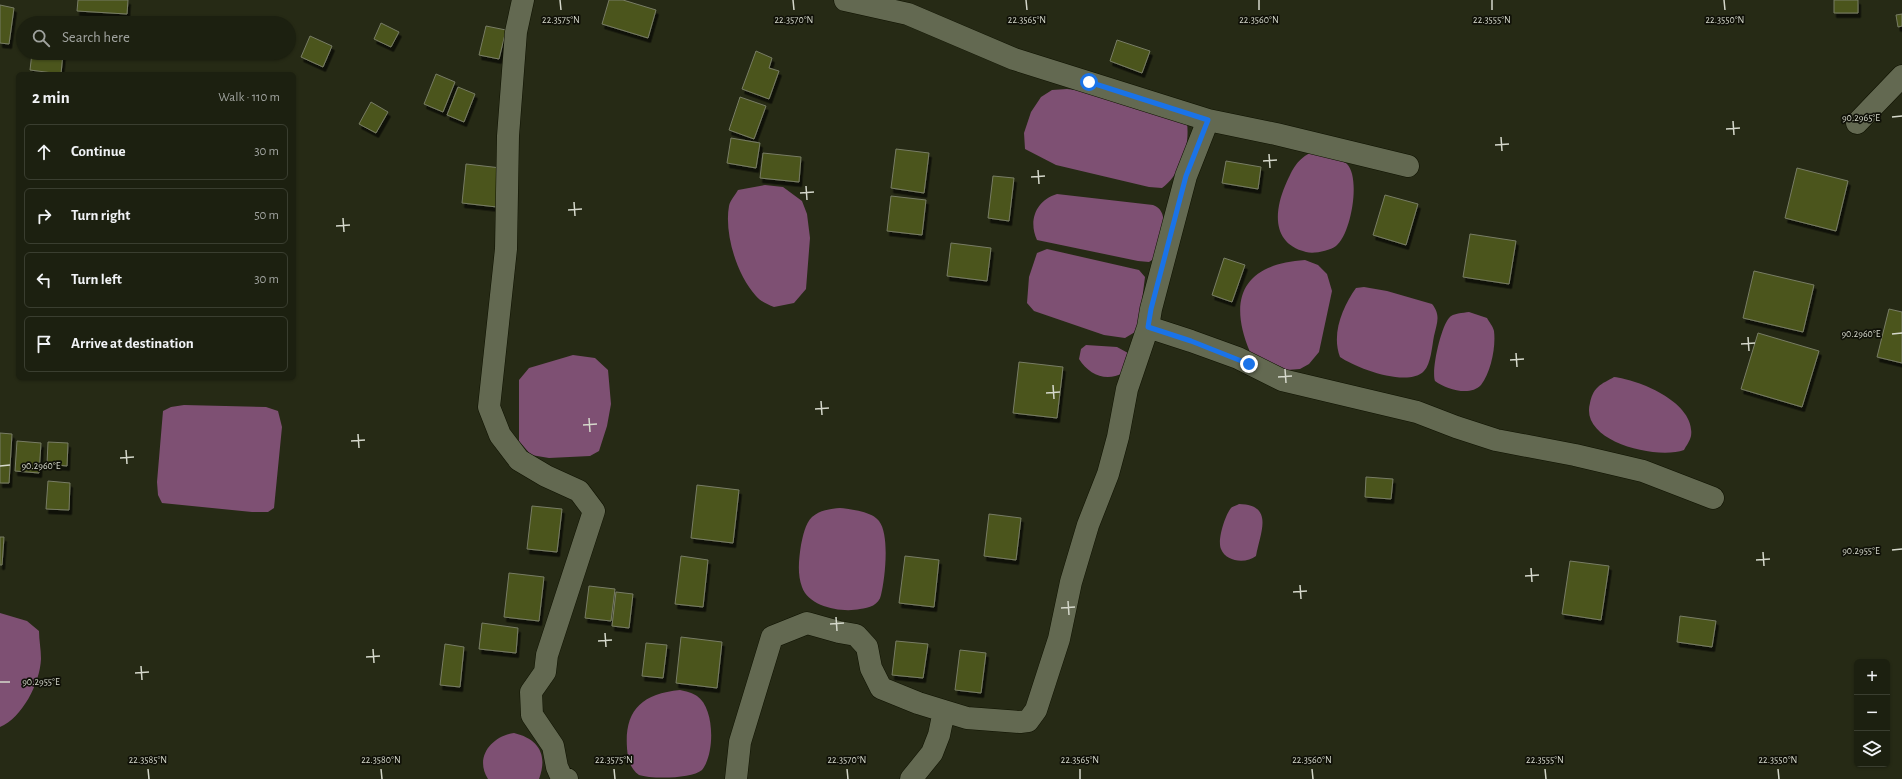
<!DOCTYPE html>
<meta charset="utf-8">
<style>
:root{--surface:#1c2010;--page:#252819;--text:#f1f3f6;--muted:#a0a39f;--line:#3a3e30}
body{margin:0;font-family:"Alegreya Sans",sans-serif;background:var(--page);color:var(--text)}
.controls{position:absolute;right:12px;bottom:12px;display:grid;overflow:hidden;border-radius:6px;box-shadow:0 1px 3px #0004}
.controls button{width:36px;height:36px;display:grid;place-items:center;padding:0;border:0;border-bottom:1px solid var(--line);background:var(--surface);color:var(--text);font:20px sans-serif}
.stop{position:absolute;width:12px;height:12px;margin:-9px;border:3px solid #1a73e8;border-radius:50%;background:#fff}
.stop.end{background:#1a73e8;border-color:#fff;box-shadow:0 1px 4px #0008}
.list{margin:0;padding:0;list-style:none}
h2{display:flex;justify-content:space-between;align-items:center;height:52px;margin:0;padding:0 16px;font-size:17px}
h2 small{font-size:13px;font-weight:400;color:var(--muted)}
.list li{display:grid;grid-template-columns:26px 1fr auto;gap:12px;align-items:center;box-sizing:border-box;height:56px;margin:0 8px 8px;padding:0 8px;border:1px solid var(--line);border-radius:6px}
.list b{display:block;font-size:15px;white-space:nowrap}
.list em{font-size:13px;font-style:normal;color:var(--muted)}
.icon{flex:none;width:22px;height:22px;fill:none;stroke:currentColor;stroke-width:2;stroke-linecap:round;stroke-linejoin:round}
.map{position:relative;flex:none;width:1902px;height:779px;overflow:hidden}
.search{position:absolute;background:var(--surface);box-shadow:0 1px 3px #0004;left:16px;top:16px;width:280px;height:44px;display:flex;align-items:center;gap:10px;box-sizing:border-box;padding:0 14px;border-radius:22px;color:var(--muted);font-size:15px}
.panel{position:absolute;background:var(--surface);box-shadow:0 1px 3px #0004;left:16px;top:72px;width:280px;height:308px;border-radius:6px}
.map>svg:first-child{display:block}
.water{fill:#7e5073}
.building{fill:#4b541b;stroke:#787d65;filter:url(#shadow)}
.lines{fill:none;stroke-linecap:round;stroke-linejoin:round}
.minor-casing{stroke:#0f1201;stroke-width:23}
.minor{stroke:#636951;stroke-width:22}
.route{stroke:#1a73e8;stroke-width:5}
.ticks{fill:none;stroke:#d5d8cb;stroke-width:1.5}
.ticks-label{font-size:10px;text-anchor:middle;fill:#d5d8cb;stroke:#101108;stroke-width:3.5;stroke-linejoin:round;paint-order:stroke}
</style>
<div class="map">
<svg width="1902" height="779" viewBox="0 0 1902 779">
<defs>
<filter id="shadow"><feDropShadow dx="2.5" dy="4.5" stdDeviation="0" flood-color="#0009"/></filter>
</defs>
<rect width="100%" height="100%" fill="#262a15"/>
<path class="water" d="M1067 89 1084 91 1187 123C1190 146 1181 174 1162 188L1149 187 1056 165 1025 149 1024 133 1031 112 1041 97 1052 90Z
M1310 153C1318 155 1342 159 1347 164 1361 178 1351 235 1336 246 1329 251 1314 254 1306 252 1272 244 1274 212 1285 186 1292 171 1295 161 1310 153Z
M765 185 783 187 802 201 807 214 810 238 806 289 794 303 774 307C767 304 760 301 756 296 737 275 724 234 729 206 730 201 735 195 738 190Z
M1057 194 1153 205C1173 212 1159 243 1155 258L1149 262 1138 261 1037 240C1028 221 1036 200 1057 194Z
M1047 249 1139 270 1145 277 1140 316 1135 332 1125 338 1104 335 1034 311 1027 303 1029 277 1037 253Z
M1305 260 1318 265 1327 274 1332 291 1319 352 1309 364 1300 369 1287 370 1250 352C1227 297 1244 264 1305 260Z
M1364 287 1387 291 1432 304C1441 315 1437 323 1434 336 1432 346 1431 364 1424 371 1408 388 1356 368 1340 357 1331 334 1343 306 1356 288Z
M1469 312 1487 318C1489 322 1493 326 1494 331 1496 347 1491 372 1481 385 1470 397 1446 389 1435 381 1431 370 1441 327 1449 318 1453 313 1463 313 1469 312Z
M1086 345 1117 347 1128 353 1123 373C1106 382 1089 375 1079 359L1081 349Z
M573 355 595 358 608 370 611 404 607 426 599 451 590 456 549 458 531 455 519 441V380L529 368Z
M1614 377C1640 380 1696 403 1691 436 1690 441 1686 446 1684 450 1657 460 1579 442 1590 403 1591 398 1593 391 1598 387 1602 383 1609 380 1614 377Z
M184 405 266 407 278 411 282 427 274 508 268 512H252L162 503 158 495 157 482 163 411 171 407Z
M1239 504C1275 505 1260 533 1256 556 1246 564 1226 562 1221 549 1217 541 1225 515 1231 508 1232 507 1237 505 1239 504Z
M840 508C851 509 873 512 879 521 890 535 885 579 881 595 879 605 869 608 860 609 842 613 809 607 802 587 797 574 799 558 801 545 803 536 805 524 812 517 820 510 830 509 840 508Z
M0 613 27 621 39 631C39 640 41 649 41 659 40 683 22 718 0 727Z
M680 690C685 691 693 693 697 696 715 708 715 754 702 770 692 779 651 779 639 775 633 771 629 763 628 757 622 715 637 694 680 690Z
M514 733C539 739 548 755 539 779H488C474 757 492 736 514 733Z"/>
<path class="building" d="M78 0H128L127 14 77 11Z
M609 0H623L656 10 648 38 602 24Z
M1834 0H1858V13H1834Z
M0 5 14 8 9 44 0 43Z
M1902 14V26L1898 27 1896 15Z
M381 23 399 32 391 47 374 39Z
M486 26 506 30 499 59 479 55Z
M310 36 332 46 323 67 301 57Z
M1117 40 1150 51 1142 73 1110 61Z
M756 51 772 58 769 68 779 71 769 99 742 89Z
M32 53H63L61 74 30 70Z
M436 74 455 82 443 112 424 104Z
M458 87 475 94 464 122 447 115Z
M740 97 766 106 754 139 729 130Z
M371 102 388 112 376 133 359 124Z
M731 138 760 143 756 168 727 163Z
M896 149 929 153 924 193 891 188Z
M763 153 801 157 799 182 760 178Z
M1226 161 1261 167 1258 189 1222 183Z
M466 164 501 168 497 207 462 203Z
M1797 168 1848 181 1836 231 1785 218Z
M993 176 1014 178 1009 221 988 218Z
M1385 195 1418 204 1406 245 1373 235Z
M891 196 926 200 922 235 887 231Z
M1470 234 1516 241 1509 284 1463 277Z
M951 243 991 248 987 281 947 276Z
M1224 258 1245 265 1232 302 1212 295Z
M1754 271 1814 285 1803 332 1743 318Z
M1889 309 1902 312V363L1877 357Z
M1758 333 1819 351 1802 407 1741 389Z
M1019 362 1063 367 1057 418 1013 413Z
M0 433 12 434 9 483H0Z
M17 441 41 443 39 473 15 471Z
M48 442 68 443 67 466 47 464Z
M1366 477 1393 479 1391 499 1365 497Z
M48 481 70 483 69 510 46 509Z
M697 485 739 490 733 543 691 538Z
M532 506 562 509 557 552 527 549Z
M989 514 1021 518 1016 560 984 556Z
M0 537H4L2 565H0Z
M681 556 708 560 703 607 675 604Z
M905 556 939 560 934 607 899 603Z
M1570 561 1609 566 1601 620 1562 614Z
M509 573 544 577 539 621 504 617Z
M589 586 615 589 611 621 585 618Z
M616 592 633 594 629 628 612 626Z
M1680 616 1716 621 1712 647 1677 642Z
M482 623 518 628 516 653 479 649Z
M681 637 722 642 717 688 676 683Z
M896 641 928 644 923 678 892 675Z
M646 643 667 645 663 678 642 676Z
M445 644 464 647 460 687 440 685Z
M960 650 986 653 981 693 955 690Z"/>
<g class="lines">
<g class="minor-casing">
<path id="minor" d="M523 0 516 32 508 136 506 249 489 407 500 435 519 460 546 476 579 491 594 511 547 655 545 672 531 692 532 715 553 746 557 767 561 776 567 779
M845 0 908 14 1014 59 1208 120 1276 134 1408 166
M1857 123 1902 76
M1148 327 1191 341 1238 358 1282 380 1417 412 1456 427 1496 440 1575 455 1643 471 1713 498
M736 779 740 742 772 637 807 623 839 632 856 635 867 647 871 668 881 688 918 703 944 711
M911 779 932 753 939 735 944 711 967 718 1020 722 1028 721 1036 710 1059 639 1071 582 1088 525 1108 474 1118 437 1127 389 1148 327 1151 309 1186 176 1208 120"/>
</g>
<use href="#minor" class="minor"/>
</g>
<g class="lines">
<path class="route" d="M1089 82 1208 120 1186 176 1151 309 1148 327 1191 341 1249 364"/>
</g>
<path class="ticks" d="M560 0 561 10M793 0 794 10M1026 0 1027 10M1259 0V10M1492 0V10M1724 0 1725 10M1892 117 1902 116M1733 121 1734 135M1726 129 1740 128M1501 137 1502 151M1495 145 1509 144M1269 154 1270 168M1263 161 1277 160M1038 170 1039 184M1031 177 1045 176M806 186 807 200M800 193 814 192M574 202 575 216M568 210 582 209M343 218 344 232M336 226 350 225M1892 334 1902 333M1748 337 1749 351M1741 344 1755 343M1516 353 1517 367M1510 360 1524 359M1285 369 1286 383M1278 377 1292 376M1053 385 1054 399M1046 393 1060 392M821 401 822 415M815 409 829 408M589 418 590 432M583 425 597 424M358 434 359 448M351 441 365 440M126 450 127 464M120 458 134 457M0 466 10 465M1892 550 1902 549M1763 552 1764 566M1756 560 1770 559M1531 568 1532 582M1525 576 1539 575M1300 585 1301 599M1293 592 1307 591M1068 601 1069 615M1061 608 1075 607M836 617 837 631M830 624 844 623M605 633 606 647M598 641 612 640M373 649 374 663M366 657 380 656M141 666 142 680M135 673 149 672M0 682H10M148 769 149 779M381 769 382 779M614 769 615 779M847 769 848 779M1080 769V779M1312 769 1313 779M1545 769 1546 779M1778 769 1779 779"/>
<g class="ticks-label">
<text x="561" y="23">22.3575°N</text>
<text x="794" y="23">22.3570°N</text>
<text x="1027" y="23">22.3565°N</text>
<text x="1259" y="23">22.3560°N</text>
<text x="1492" y="23">22.3555°N</text>
<text x="1725" y="23">22.3550°N</text>
<text x="1861" y="121">90.2965°E</text>
<text x="1861" y="337">90.2960°E</text>
<text x="41" y="469">90.2960°E</text>
<text x="1861" y="554">90.2955°E</text>
<text x="41" y="685">90.2955°E</text>
<text x="148" y="763">22.3585°N</text>
<text x="381" y="763">22.3580°N</text>
<text x="614" y="763">22.3575°N</text>
<text x="847" y="763">22.3570°N</text>
<text x="1080" y="763">22.3565°N</text>
<text x="1312" y="763">22.3560°N</text>
<text x="1545" y="763">22.3555°N</text>
<text x="1778" y="763">22.3550°N</text>
</g>
</svg>
<div class="controls">
<button>+</button>
<button>−</button>
<button><svg class="icon" aria-label="layers" viewBox="0 0 24 24"><path d="M12 4l9 5-9 5-9-5zM3 14l9 5 9-5"/></svg></button>
</div>
<div class="stop" style="left:1089px;top:82px"></div>
<div class="stop end" style="left:1249px;top:364px"></div>
<div class="search"><svg class="icon" aria-label="search" viewBox="0 0 24 24"><circle cx="10" cy="10" r="6"/><path d="M15 15l6 6"/></svg>Search here</div>
<section class="panel">
<h2>2 min<small>Walk · 110 m</small></h2>
<ul class="list">
<li><svg class="icon" aria-label="ahead" viewBox="0 0 24 24"><path d="M12 20V5M6 11l6-6 6 6"/></svg><div><b>Continue</b></div><em>30 m</em></li>
<li><svg class="icon" aria-label="right" viewBox="0 0 24 24"><path d="M7 20v-9h11M14 6l5 5-5 5"/></svg><div><b>Turn right</b></div><em>50 m</em></li>
<li><svg class="icon" aria-label="left" viewBox="0 0 24 24"><path d="M17 20v-9H6M10 6l-5 5 5 5"/></svg><div><b>Turn left</b></div><em>30 m</em></li>
<li><svg class="icon" aria-label="arrive" viewBox="0 0 24 24"><path d="M6 21V4h12l-3 4 3 4H6"/></svg><div><b>Arrive at destination</b></div></li>
</ul>
</section>
</div>
